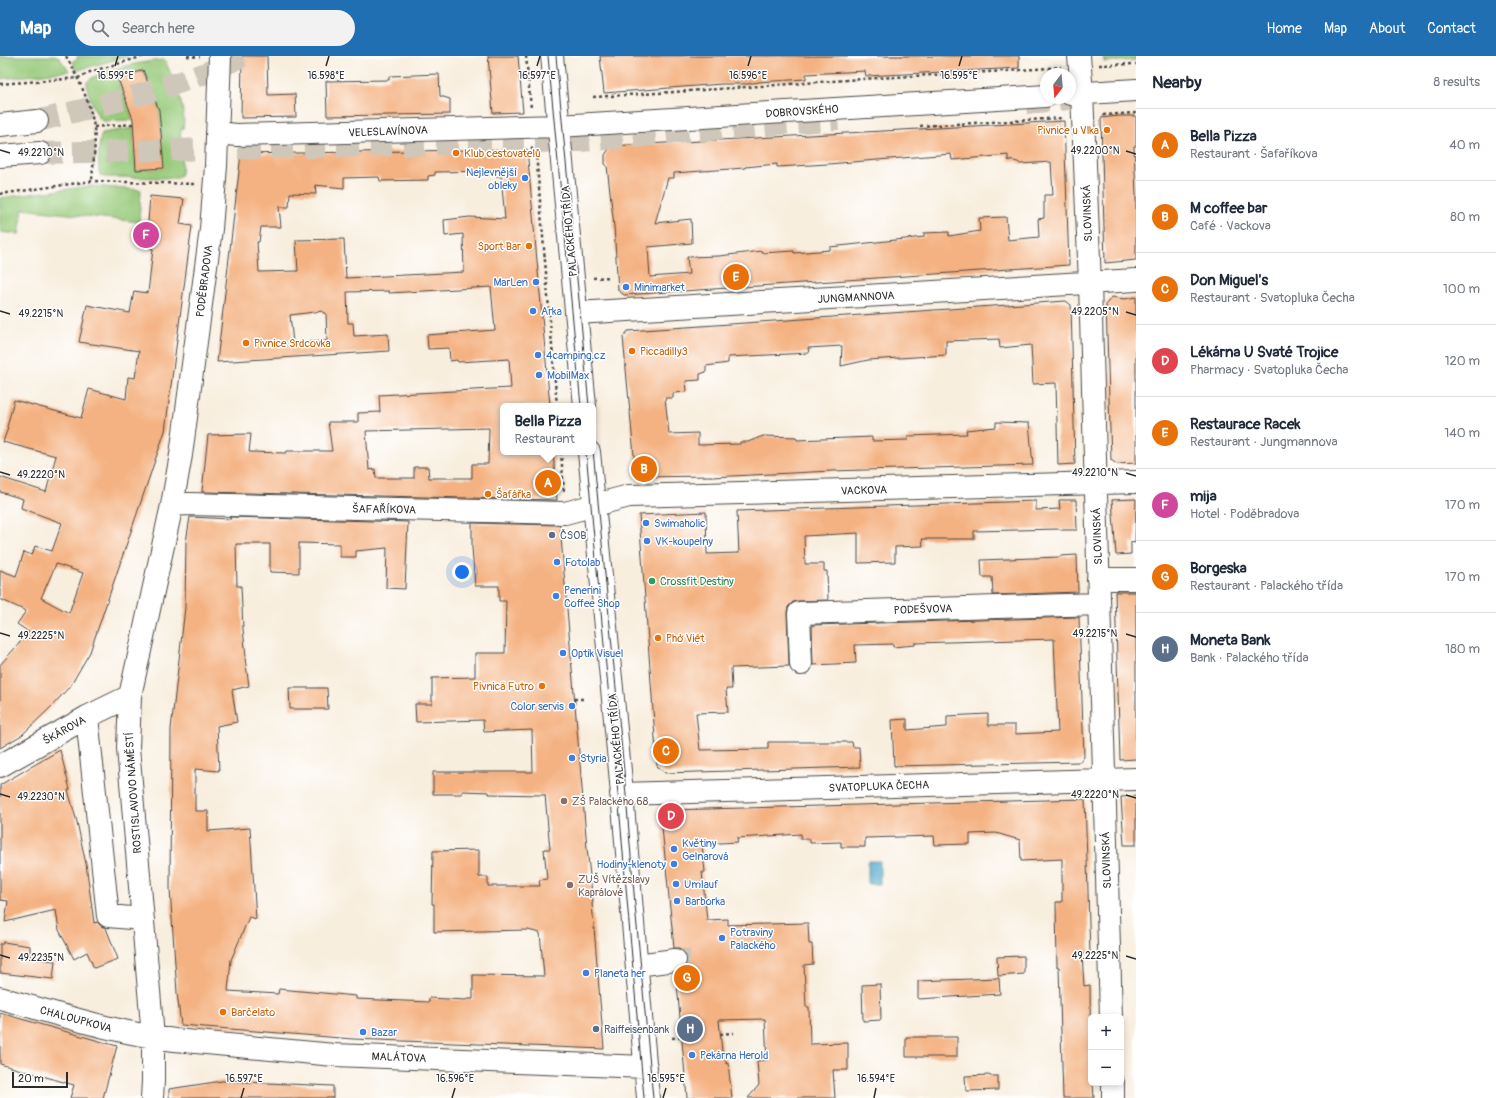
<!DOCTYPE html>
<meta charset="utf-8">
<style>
:root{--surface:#fff;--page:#f2f2f3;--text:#1f2937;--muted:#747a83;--line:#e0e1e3;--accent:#1f6fb2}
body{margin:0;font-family:Pangolin,sans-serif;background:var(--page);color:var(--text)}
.controls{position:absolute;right:12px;bottom:12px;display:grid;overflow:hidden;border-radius:6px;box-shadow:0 2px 6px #0003}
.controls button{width:36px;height:36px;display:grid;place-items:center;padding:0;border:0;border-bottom:1px solid var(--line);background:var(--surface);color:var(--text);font:20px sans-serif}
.compass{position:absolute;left:1040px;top:12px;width:36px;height:36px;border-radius:50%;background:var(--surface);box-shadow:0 2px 6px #0003;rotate:196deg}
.scale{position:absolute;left:12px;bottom:10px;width:56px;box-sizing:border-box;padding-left:4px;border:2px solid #2b2b2b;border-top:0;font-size:11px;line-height:14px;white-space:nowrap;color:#2b2b2b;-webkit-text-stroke:3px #fff;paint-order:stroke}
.you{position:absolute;left:462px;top:516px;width:14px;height:14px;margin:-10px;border:3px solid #fff;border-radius:50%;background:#1a73e8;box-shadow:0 0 0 6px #1a73e833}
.badge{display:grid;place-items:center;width:26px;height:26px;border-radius:50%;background:var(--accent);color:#fff;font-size:13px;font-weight:700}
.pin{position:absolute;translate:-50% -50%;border:2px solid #fff;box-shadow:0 1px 4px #0006}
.popup{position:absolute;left:500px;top:347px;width:96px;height:52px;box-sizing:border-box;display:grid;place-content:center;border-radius:6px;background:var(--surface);filter:drop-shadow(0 1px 3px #0005);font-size:13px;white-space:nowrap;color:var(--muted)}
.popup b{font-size:15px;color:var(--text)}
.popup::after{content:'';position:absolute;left:50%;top:100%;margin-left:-8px;border:8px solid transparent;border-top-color:var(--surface)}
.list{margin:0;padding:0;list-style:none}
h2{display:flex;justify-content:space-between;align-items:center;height:52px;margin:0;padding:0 16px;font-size:17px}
h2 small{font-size:13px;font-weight:400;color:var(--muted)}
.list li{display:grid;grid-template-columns:26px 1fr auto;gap:12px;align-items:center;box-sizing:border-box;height:72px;padding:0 16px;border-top:1px solid var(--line)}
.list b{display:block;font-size:15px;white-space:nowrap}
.list p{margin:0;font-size:13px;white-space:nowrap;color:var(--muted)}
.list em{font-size:13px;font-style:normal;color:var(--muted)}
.icon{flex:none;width:22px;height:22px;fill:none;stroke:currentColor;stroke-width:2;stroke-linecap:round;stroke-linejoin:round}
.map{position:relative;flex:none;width:1136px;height:1042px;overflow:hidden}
header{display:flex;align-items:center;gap:24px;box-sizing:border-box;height:56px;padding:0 20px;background:var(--accent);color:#fff}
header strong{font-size:19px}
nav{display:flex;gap:22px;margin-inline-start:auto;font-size:14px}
.search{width:280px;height:36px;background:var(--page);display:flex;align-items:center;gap:10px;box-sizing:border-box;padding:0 14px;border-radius:22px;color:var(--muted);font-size:15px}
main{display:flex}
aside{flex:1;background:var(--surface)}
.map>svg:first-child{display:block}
.green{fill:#98ca7a;stroke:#627a52}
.water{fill:#4ba7c9;stroke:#3b697a}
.building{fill:#f4b282;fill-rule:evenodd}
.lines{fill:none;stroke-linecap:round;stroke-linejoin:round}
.minor-tunnel{stroke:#cfc7ba;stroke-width:22;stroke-dasharray:22 11;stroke-linecap:butt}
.highway-tunnel{stroke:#cfc7ba;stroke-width:22;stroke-dasharray:22 11;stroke-linecap:butt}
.minor-casing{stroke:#4a4846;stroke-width:24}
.highway-casing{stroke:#4a4846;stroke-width:24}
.path{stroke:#4a4846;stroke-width:2.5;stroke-dasharray:3 3;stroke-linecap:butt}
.minor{stroke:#fff;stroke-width:22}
.highway{stroke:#fff;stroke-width:22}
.tram{stroke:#2b2b2b;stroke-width:1}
.ticks{fill:none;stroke:#2b2b2b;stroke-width:1.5}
.food-dot{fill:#e8710a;stroke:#fff;stroke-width:1.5}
.shop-dot{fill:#3f7fe0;stroke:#fff;stroke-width:1.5}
.service-dot{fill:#5c6f8a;stroke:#fff;stroke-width:1.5}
.leisure-dot{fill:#2e9e5b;stroke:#fff;stroke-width:1.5}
.education-dot{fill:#8d6e63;stroke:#fff;stroke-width:1.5}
.labels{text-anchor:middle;stroke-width:3;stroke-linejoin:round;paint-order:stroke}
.street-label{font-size:11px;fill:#2b2b2b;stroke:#fff}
.food-label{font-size:11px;fill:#c56008;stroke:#fff;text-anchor:start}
.shop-label{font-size:11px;fill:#366cbe;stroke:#fff;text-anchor:start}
.service-label{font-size:11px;fill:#4e5e75;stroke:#fff;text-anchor:start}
.leisure-label{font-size:11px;fill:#27864d;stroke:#fff;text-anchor:start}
.education-label{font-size:11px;fill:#785e54;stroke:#fff;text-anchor:start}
.ticks-label{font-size:10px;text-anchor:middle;fill:#2b2b2b;stroke:#fff;stroke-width:3;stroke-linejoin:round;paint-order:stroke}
</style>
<header>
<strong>Map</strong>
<div class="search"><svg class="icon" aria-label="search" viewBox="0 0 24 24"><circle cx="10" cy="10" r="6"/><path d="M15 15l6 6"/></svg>Search here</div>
<nav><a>Home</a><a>Map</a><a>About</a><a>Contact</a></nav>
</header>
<main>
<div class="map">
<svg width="1136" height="1042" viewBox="0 0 1136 1042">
<rect width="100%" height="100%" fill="#fff"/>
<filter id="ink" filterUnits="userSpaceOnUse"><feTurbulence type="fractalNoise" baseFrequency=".025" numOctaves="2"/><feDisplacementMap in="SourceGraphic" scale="8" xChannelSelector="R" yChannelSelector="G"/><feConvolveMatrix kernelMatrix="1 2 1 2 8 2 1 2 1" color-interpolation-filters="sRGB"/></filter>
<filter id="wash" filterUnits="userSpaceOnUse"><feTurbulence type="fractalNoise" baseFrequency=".012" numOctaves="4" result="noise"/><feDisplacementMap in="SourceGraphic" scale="16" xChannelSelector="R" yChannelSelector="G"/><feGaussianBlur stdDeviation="0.9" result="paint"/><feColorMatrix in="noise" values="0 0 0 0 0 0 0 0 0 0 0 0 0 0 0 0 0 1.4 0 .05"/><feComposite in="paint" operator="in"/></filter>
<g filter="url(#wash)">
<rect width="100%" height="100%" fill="#f8eede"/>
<path class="green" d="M0 0H58L69 15 0 23Z
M77 0H128L75 15 73 5 78 3Z
M1103 0H1136V4L1104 6Z
M165 4C173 25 187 51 183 73H181L180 86 183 87 181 118 177 122 105 121 101 120C96 113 99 83 102 77L133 72 136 114 163 112 159 54 143 14 118 23 133 64 102 65C95 58 87 36 87 26 99 13 147 5 165 4Z
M91 130 141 134 139 166 23 153 19 178 0 176V142Z"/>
<path class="water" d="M868 805H880V828H868Z"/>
<g id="blocks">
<path class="building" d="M242 0H267L268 39 295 38 296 61 241 62Z
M488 0H518L523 56 493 57Z
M600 0H1019V12L866 20 865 15 806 18V23L759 26 748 28H722L604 37Z
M143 14 159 54 164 112 136 114 133 63 118 23Z
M439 18 440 40 450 43V58L327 60 326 25 389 24V20Z
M1119 60H1136V90H1134L1136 140V204L1105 207 1101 62Z
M1064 65 1069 209 624 239 618 234 614 170 607 110 605 108V99L611 90ZM951 98 952 104 1008 99V104L1018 106 1020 108 1051 106 1053 139H1044V162L1038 163 1039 181 1008 184 1006 161 979 162 980 175 949 180V176L924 177V181L830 191V194L794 197V195L762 197V195L719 200 687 201 689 218 650 221 648 191 692 187 691 163 655 167 668 122H674V117L745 112V111L777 108V111L828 108Z
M527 93 550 350H503V396H553L557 444 202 436 208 379 251 378 249 396 286 397 287 395H332L328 366H358V357L380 356 379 339 511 332 509 303 458 306 457 304 450 305 449 292 428 293 427 279 495 274 491 231 389 237V235L347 236 348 267H353L354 280 388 278 389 295 217 306 241 98ZM495 115 496 120H501L505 163 470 161 444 164 445 180 463 178 464 216 346 222 344 183 296 184 298 215 259 216 257 186H259L261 171H281L279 151H289L290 137 316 138 315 129 344 132V122L379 121 380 125 428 124V120L435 119V116ZM323 255V257H326L327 285 293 287 290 259ZM489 372 488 408H472V422H429L428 411H414V422H376L375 413 369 414 366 375Z
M150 140 184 143 180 168 192 170 165 375 90 596 71 629 52 650 22 679 0 692V609L29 576 17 568 26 555 0 543V514L16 520 24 496 32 499 35 490 52 495 62 467 21 452 23 443 0 436V421L46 436 56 400 3 386 8 372 7 371 14 344 81 362 89 333 126 343 128 321 135 322 139 295 79 286 87 249 130 257 134 235 148 237 153 193 150 192 152 167 148 166ZM56 508 83 517 69 557 41 542Z
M1112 241 1124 243 1136 241V407L1117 408 1111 404 1106 248Z
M1066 245 1071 249 1075 408 1058 409 1056 327 1033 328 1031 289 1000 292 999 283 946 285V299L868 304 841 310 842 290 808 292 809 297 728 301V307L706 310V316L700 318V324L686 325 687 336 673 337V342H665L669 378 698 377V389L740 388V386H748L763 380 796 381 797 384 872 381V385L908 384V380L967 378 966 374 996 371V366L1029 367 1033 409 831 415 712 421V420L636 421 623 281 628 275Z
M1136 443 1135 487 1131 486V498L1116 499 1112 444Z
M1059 444H1076L1077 474H1060V473L974 475V483H922L923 490 895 491V506L858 507V477L804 480 805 508H824V515H827L828 544 798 545 793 546 788 551 787 557 789 610 731 612 732 633H726L728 656 696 657 700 694 768 693V686H852L853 691H859L860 711 665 717 657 710 639 459 706 456 707 498 739 497 737 455 1036 445V454L1060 453Z
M190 461 231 463 229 461 408 466 405 533 386 532 387 492 356 495V501H340V488L299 487V517L270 516V488H236L237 530H241L243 573 246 601 245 602 249 630 232 634 237 666 217 670 219 715 195 713V755H208V775L250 772 256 863 249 861 231 904 228 935 278 938 279 933 356 940V943L429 946V942L466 944 467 943H473V919L544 920 540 877 528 874 434 876V848H432L433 795 479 794V821H488V830H540L539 824 547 823 544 793H550L545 739 489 738V736L462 735V738H433V716H533L532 674 484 676 483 664 416 666 415 648H432V622L475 621V597H505L506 545H499V530H475L472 492V467L560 469 587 792 593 847H592L604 993 353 983 181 969 177 937 170 833 171 673 185 552 186 486Z
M1077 499 1078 536 993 539 992 521H982L981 504 1060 501V500Z
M1115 536H1136V703L1120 704Z
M1079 561 1084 701 1080 706 894 710 892 664 907 663V674L947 671V660L988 658V669H1015V678L1058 676 1054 583 915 587V589L893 591V588L855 589 856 607 813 609 812 569Z
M289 632H327L328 653H290Z
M60 694 70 734H68L77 766 86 808 94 867 97 866 101 870 106 872 118 903 94 912 87 896 74 903 59 874 56 854 5 866 8 845 0 844V729Z
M1136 740V789H1124L1121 741Z
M1085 743 1090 898H1082L1084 930 1090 929 1091 1027H1093L1094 1042H1063L1059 911H1057L1056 846H1062V803L1021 805 1020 784 996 777 970 778V788L935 789 934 780 865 782V791H841V786L810 787V783H801V778L737 782 738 786 702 788 705 816H702L707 864 728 863V869L808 867 809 888H812L813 908 804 909 806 951H809L810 988 848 987V1014H833L835 1042H748L759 1029 757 1005 767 1004 765 963 719 964 722 996H725L726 1008 728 1007 732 1042H687L676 916 683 914 687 908V903L685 896 679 892H674L661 761 668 754Z
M3 886 30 890V902L55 905 53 923 0 917V888H3Z
M1024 900V918L998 920 997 901Z
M999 922 1000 938 918 943V925Z
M880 928 881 964 863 965 862 929Z
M0 957 117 990 103 1042H70L74 1029 0 1008Z
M906 981H957V1001H906Z
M990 1019V1020H998V1034L966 1035 965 1020Z
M222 1025 333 1030V1042H169V1033Z"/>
</g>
</g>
<g filter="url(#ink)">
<use href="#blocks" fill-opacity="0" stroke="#4a4846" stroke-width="1"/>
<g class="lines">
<path class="minor-tunnel" d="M675 904H690"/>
<path class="highway-tunnel" d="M1026 47 1091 41
M37 65C94 51 151 38 206 17 218 12 230 6 242 0
M40 97 581 85 838 63"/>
<g class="minor-casing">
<path id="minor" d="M552 0 585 350
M1079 0 1082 37 1090 227 1111 961
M1070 38 1136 34
M217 77 237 79 559 70 1046 40
M576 257 1136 224
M589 396 620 715 648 1042
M172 449 189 448 565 457 629 440 1136 426
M1098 523H1136
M801 608 799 557 1099 548
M87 661 108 860 143 863
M0 710 87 661 130 640
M621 738 1136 723
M637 909 675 904
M0 942C58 958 116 977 175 984L334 999 646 1011
M1113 1027V1042
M152 1042 153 1025V981L128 692 130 640 172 449 181 399 211 173 216 110 220 0"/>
</g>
<g class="highway-casing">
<path id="highway" d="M0 69 37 65
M0 100 40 97"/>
</g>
<path class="path" d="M66 0C78 22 91 47 94 72 96 90 93 108 92 125
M187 0 200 1
M526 0 531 52
M1099 9 1136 8
M0 28 78 22 90 16 144 0
M593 41C678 36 762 30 847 24 918 19 989 17 1061 11
M1103 59 1136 57
M920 70 1063 62
M94 71 133 68
M531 92 536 96 557 350
M0 138 92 125 195 128
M593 222 611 221
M561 396 564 437
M574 643H584
M720 978 734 977
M672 982 682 981"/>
<use href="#minor" class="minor"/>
<use href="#highway" class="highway"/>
<path class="tram" d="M548 0 581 350
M556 0 589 350
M593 394 624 715 635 849 653 1042
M586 396 618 738 644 1042"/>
</g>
</g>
<path class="ticks" d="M115 10 118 0M326 10 329 0M537 10 540 0M748 10 751 0M959 10 962 0M0 94 10 97M1126 95 1136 98M0 255 10 258M1126 256 1136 259M0 416 10 419M1126 417 1136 420M0 577 10 580M1126 578 1136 581M0 738 10 741M1126 739 1136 742M0 899 10 902M1126 900 1136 903M241 1042 244 1032M452 1042 455 1032M663 1042 666 1032M874 1042 876 1032"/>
<g class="food-dot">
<circle cx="1107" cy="74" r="4"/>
<circle cx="456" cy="97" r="4"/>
<circle cx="529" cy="190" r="4"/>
<circle cx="246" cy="287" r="4"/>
<circle cx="632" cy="295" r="4"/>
<circle cx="488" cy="438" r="4"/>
<circle cx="658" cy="582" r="4"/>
<circle cx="542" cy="630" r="4"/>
<circle cx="223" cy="956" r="4"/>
</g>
<g class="shop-dot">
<circle cx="525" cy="122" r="4"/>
<circle cx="536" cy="226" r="4"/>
<circle cx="626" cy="231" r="4"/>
<circle cx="533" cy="255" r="4"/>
<circle cx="538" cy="299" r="4"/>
<circle cx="539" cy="319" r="4"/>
<circle cx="646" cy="467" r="4"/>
<circle cx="647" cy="485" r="4"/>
<circle cx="557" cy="506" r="4"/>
<circle cx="556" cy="540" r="4"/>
<circle cx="563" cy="597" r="4"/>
<circle cx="572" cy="650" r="4"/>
<circle cx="572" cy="702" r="4"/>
<circle cx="674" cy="793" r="4"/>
<circle cx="674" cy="808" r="4"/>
<circle cx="676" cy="828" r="4"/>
<circle cx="677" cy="845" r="4"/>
<circle cx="722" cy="882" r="4"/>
<circle cx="586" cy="917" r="4"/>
<circle cx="363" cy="976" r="4"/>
<circle cx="692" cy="999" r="4"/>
</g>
<g class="service-dot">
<circle cx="552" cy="479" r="4"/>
<circle cx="596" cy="973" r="4"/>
</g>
<circle class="leisure-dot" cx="652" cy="525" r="4"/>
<g class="education-dot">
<circle cx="564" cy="745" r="4"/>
<circle cx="570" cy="829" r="4"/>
</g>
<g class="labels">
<g class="street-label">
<text transform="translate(802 55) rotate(-4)" y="4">DOBROVSKÉHO</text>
<text transform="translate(388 75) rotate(-2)" y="4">VELESLAVÍNOVA</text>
<text transform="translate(1087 157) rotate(-92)" y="4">SLOVINSKÁ</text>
<text transform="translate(569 175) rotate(-95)" y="4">PALACKÉHO TŘÍDA</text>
<text transform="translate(204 225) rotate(-83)" y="4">PODĚBRADOVA</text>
<text transform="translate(856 241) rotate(-3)" y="4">JUNGMANNOVA</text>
<text transform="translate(864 434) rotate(-2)" y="4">VACKOVA</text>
<text transform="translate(384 453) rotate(1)" y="4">ŠAFAŘÍKOVA</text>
<text transform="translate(1097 480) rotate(-92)" y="4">SLOVINSKÁ</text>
<text transform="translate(923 553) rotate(-2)" y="4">PODEŠVOVA</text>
<text transform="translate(64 674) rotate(-29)" y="4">ŠKÁROVA</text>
<text transform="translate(616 683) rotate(-95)" y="4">PALACKÉHO TŘÍDA</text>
<text transform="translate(879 730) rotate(-2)" y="4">SVATOPLUKA ČECHA</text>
<text transform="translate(133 737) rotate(-94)" y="4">ROSTISLAVOVO NÁMĚSTÍ</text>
<text transform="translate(1106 804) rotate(-92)" y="4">SLOVINSKÁ</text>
<text transform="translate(76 963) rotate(15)" y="4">CHALOUPKOVA</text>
<text transform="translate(399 1001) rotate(2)" y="4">MALÁTOVA</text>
</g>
<g class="food-label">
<text x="1099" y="78" text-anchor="end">Pivnice u Vlka</text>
<text x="464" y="101">Klub cestovatelů</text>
<text x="521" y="194" text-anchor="end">Sport Bar</text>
<text x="254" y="291">Pivnice Srdcovka</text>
<text x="640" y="299">Piccadilly3</text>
<text x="496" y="442">Šafářka</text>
<text x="666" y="586">Phở Việt</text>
<text x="534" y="634" text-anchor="end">Pivnicä Futro</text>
<text x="231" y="960">Barčelato</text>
</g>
<g class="shop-label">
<text x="517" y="120" text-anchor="end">Nejlevnější<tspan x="517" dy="13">obleky</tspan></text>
<text x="528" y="230" text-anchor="end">MarLen</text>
<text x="634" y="235">Minimarket</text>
<text x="541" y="259">Arka</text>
<text x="546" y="303">4camping.cz</text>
<text x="547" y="323">MobilMax</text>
<text x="654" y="471">Swimaholic</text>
<text x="655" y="489">VK-koupelny</text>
<text x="565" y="510">Fotolab</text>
<text x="564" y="538">Penerini<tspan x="564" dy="13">Coffee Shop</tspan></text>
<text x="571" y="601">Optik Visuel</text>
<text x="564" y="654" text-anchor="end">Color servis</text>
<text x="580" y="706">Styria</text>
<text x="682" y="791">Květiny<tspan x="682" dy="13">Gelnarová</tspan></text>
<text x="666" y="812" text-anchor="end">Hodiny-klenoty</text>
<text x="684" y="832">Umlauf</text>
<text x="685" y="849">Barborka</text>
<text x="730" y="880">Potraviny<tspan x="730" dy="13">Palackého</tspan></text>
<text x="594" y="921">Planeta her</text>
<text x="371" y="980">Bazar</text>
<text x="700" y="1003">Pekárna Herold</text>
</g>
<g class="service-label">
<text x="560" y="483">ČSOB</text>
<text x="604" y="977">Raiffeisenbank</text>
</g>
<g class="leisure-label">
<text x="660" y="529">Crossfit Destiny</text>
</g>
<g class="education-label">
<text x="572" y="749">ZŠ Palackého 68</text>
<text x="578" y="827">ZUŠ Vítězslavy<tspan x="578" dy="13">Kaprálové</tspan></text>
</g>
</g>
<g class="ticks-label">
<text x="115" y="23">16.599°E</text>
<text x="326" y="23">16.598°E</text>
<text x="537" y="23">16.597°E</text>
<text x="748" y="23">16.596°E</text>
<text x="959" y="23">16.595°E</text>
<text x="1095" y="98">49.2200°N</text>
<text x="41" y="100">49.2210°N</text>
<text x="1095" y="259">49.2205°N</text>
<text x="41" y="261">49.2215°N</text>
<text x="1095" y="420">49.2210°N</text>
<text x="41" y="422">49.2220°N</text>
<text x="1095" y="581">49.2215°N</text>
<text x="41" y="583">49.2225°N</text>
<text x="1095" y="742">49.2220°N</text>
<text x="41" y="744">49.2230°N</text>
<text x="1095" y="903">49.2225°N</text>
<text x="41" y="905">49.2235°N</text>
<text x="244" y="1026">16.597°E</text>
<text x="455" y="1026">16.596°E</text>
<text x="666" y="1026">16.595°E</text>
<text x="876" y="1026">16.594°E</text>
</g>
</svg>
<div class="controls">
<button>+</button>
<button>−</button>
</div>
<svg class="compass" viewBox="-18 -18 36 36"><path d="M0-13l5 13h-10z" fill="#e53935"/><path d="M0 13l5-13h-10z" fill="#747a83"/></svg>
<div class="scale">20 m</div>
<div class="you"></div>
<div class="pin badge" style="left:548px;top:427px;background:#e8710a">A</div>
<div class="popup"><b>Bella Pizza</b>Restaurant</div>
<div class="pin badge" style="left:644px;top:413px;background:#e8710a">B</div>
<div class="pin badge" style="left:666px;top:695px;background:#e8710a">C</div>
<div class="pin badge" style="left:671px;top:760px;background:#e0444e">D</div>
<div class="pin badge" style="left:736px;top:221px;background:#e8710a">E</div>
<div class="pin badge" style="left:146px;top:179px;background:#d1479c">F</div>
<div class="pin badge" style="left:687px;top:922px;background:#e8710a">G</div>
<div class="pin badge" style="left:690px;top:973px;background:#5c6f8a">H</div>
</div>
<aside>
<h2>Nearby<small>8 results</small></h2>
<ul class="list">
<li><span class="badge" style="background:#e8710a">A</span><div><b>Bella Pizza</b><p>Restaurant · Šafaříkova</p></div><em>40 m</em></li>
<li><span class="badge" style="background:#e8710a">B</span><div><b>M coffee bar</b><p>Café · Vackova</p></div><em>80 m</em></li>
<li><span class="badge" style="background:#e8710a">C</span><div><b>Don Miguel's</b><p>Restaurant · Svatopluka Čecha</p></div><em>100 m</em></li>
<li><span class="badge" style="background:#e0444e">D</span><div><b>Lékárna U Svaté Trojice</b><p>Pharmacy · Svatopluka Čecha</p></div><em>120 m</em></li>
<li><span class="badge" style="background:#e8710a">E</span><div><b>Restaurace Racek</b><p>Restaurant · Jungmannova</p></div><em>140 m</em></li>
<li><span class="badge" style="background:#d1479c">F</span><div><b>mija</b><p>Hotel · Poděbradova</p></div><em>170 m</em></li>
<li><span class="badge" style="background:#e8710a">G</span><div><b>Borgeska</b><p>Restaurant · Palackého třída</p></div><em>170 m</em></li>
<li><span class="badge" style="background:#5c6f8a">H</span><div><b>Moneta Bank</b><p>Bank · Palackého třída</p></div><em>180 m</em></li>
</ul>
</aside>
</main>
